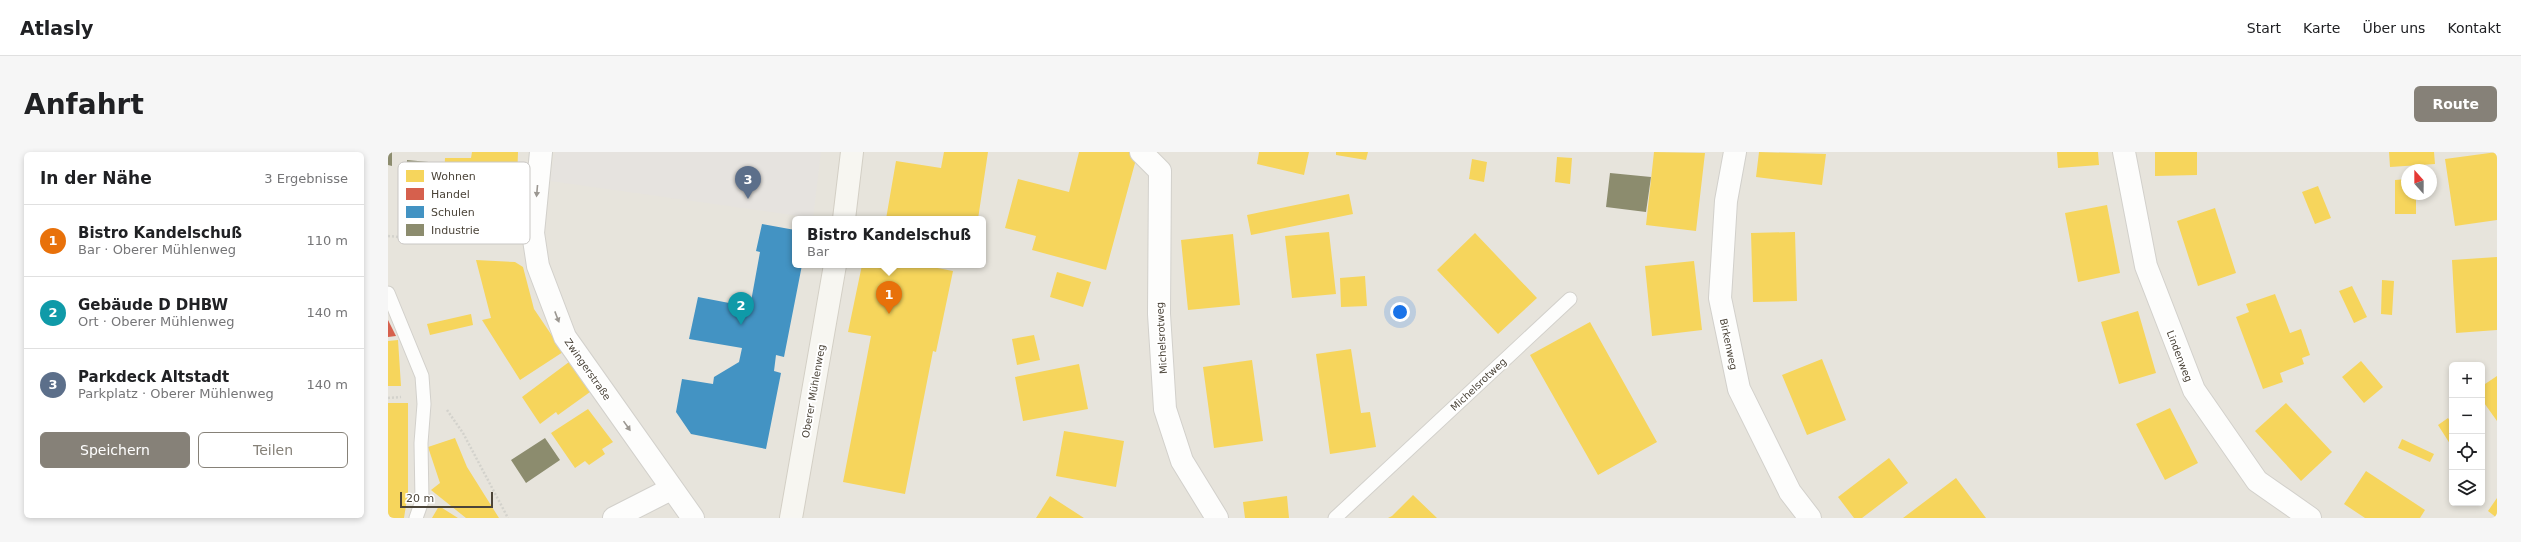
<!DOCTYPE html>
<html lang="de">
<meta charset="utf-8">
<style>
:root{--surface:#fff;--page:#f6f6f6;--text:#202124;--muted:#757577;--line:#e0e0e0;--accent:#868178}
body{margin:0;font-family:"DejaVu Sans",sans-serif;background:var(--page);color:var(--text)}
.controls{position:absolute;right:12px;bottom:12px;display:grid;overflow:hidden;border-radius:6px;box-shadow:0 2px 6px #0003}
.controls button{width:36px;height:36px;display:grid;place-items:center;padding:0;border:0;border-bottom:1px solid var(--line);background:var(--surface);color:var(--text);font:20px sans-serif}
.compass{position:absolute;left:2013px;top:12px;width:36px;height:36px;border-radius:50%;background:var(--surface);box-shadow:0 2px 6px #0003;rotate:339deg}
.scale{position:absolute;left:12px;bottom:10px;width:93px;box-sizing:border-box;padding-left:4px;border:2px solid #4b4439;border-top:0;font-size:11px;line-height:14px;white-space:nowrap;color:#4b4439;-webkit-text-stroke:3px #fff;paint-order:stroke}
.you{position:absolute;left:1012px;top:160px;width:14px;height:14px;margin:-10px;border:3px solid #fff;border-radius:50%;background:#1a73e8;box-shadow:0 0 0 6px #1a73e833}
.badge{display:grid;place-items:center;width:26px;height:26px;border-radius:50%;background:var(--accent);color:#fff;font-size:13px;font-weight:700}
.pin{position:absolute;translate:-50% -33px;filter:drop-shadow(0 1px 2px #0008)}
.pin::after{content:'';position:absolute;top:21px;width:14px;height:12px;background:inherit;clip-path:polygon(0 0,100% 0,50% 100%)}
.popup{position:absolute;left:404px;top:64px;width:194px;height:52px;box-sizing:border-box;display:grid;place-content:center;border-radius:6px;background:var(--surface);filter:drop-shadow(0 1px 3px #0005);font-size:13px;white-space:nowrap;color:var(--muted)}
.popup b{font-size:15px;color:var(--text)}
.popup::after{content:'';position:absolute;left:50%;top:100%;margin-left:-8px;border:8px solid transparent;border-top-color:var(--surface)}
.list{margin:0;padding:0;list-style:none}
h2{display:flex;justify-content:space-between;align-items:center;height:52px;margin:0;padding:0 16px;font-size:17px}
h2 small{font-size:13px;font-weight:400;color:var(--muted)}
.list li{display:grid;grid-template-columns:26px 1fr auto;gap:12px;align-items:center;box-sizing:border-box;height:72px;padding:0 16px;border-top:1px solid var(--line)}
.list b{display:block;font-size:15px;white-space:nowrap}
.list p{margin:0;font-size:13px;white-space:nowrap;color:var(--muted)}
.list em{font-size:13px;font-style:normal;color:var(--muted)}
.actions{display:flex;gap:8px;padding:12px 16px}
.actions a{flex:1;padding:9px 0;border:1px solid var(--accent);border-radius:6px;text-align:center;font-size:14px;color:var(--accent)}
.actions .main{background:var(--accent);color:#fff}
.icon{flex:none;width:22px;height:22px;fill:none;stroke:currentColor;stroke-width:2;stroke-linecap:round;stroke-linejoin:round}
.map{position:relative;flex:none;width:2109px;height:366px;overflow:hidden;border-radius:6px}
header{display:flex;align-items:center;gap:24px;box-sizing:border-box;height:56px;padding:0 20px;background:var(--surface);border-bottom:1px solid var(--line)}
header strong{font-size:19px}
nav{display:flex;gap:22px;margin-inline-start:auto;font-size:14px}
.intro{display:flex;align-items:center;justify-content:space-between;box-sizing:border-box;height:96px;padding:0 24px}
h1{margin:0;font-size:28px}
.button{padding:10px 18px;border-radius:6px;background:var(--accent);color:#fff;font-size:14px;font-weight:700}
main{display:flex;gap:24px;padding:0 24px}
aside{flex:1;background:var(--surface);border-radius:6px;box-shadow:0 2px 6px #0003}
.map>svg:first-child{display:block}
.residential{fill:#e7e4dc;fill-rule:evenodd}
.parking{fill:#e6e3df}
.homes{fill:#f6d55c}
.shops{fill:#d6604d}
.schools{fill:#4393c3}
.industry{fill:#8c8c6e}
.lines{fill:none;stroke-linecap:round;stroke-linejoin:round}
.lane-casing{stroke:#d2d0cb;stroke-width:15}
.street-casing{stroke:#d2d0cb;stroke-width:24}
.secondary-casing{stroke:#d3cfc5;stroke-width:24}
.path{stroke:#d3d2cc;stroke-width:2.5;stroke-dasharray:2 2;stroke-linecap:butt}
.lane{stroke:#fdfdfc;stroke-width:13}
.street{stroke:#fdfdfc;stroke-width:22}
.secondary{stroke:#f7f6f1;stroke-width:22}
.oneway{fill:#9b9791}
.labels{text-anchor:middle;stroke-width:4;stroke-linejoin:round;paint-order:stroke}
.street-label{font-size:10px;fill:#4b4439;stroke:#fff}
.key{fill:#fff;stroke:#c9c7c4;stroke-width:1}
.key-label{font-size:11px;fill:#4b4439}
</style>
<header>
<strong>Atlasly</strong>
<nav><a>Start</a><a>Karte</a><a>Über uns</a><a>Kontakt</a></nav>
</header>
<div class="intro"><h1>Anfahrt</h1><a class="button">Route</a></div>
<main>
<aside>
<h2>In der Nähe<small>3 Ergebnisse</small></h2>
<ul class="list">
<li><span class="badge" style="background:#e8710a">1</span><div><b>Bistro Kandelschuß</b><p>Bar · Oberer Mühlenweg</p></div><em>110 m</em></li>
<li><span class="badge" style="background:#0f9aa8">2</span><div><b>Gebäude D DHBW</b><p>Ort · Oberer Mühlenweg</p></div><em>140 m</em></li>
<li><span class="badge" style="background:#5c6f8a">3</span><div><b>Parkdeck Altstadt</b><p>Parkplatz · Oberer Mühlenweg</p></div><em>140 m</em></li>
</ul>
<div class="actions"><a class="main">Speichern</a><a>Teilen</a></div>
</aside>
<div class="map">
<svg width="2109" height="366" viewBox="0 0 2109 366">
<rect width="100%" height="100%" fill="#f4f2ee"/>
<path class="residential" d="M0 0H2109V366H0ZM2019 18H2043V42H2019ZM407 67H595V113H407ZM2064 213H2094V351H2064Z"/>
<path class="parking" d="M167 0H433L425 66 162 29Z"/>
<path class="homes" d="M84 0H130L128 58 81 56 82 28 56 27 57 6H83Z
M556 0H600L590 67H498L508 9 553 16Z
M691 0H750L718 118 644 98 648 84 617 76 630 27 681 40Z
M871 0H921L916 23 869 12Z
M948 0H980L978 8 948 3Z
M1266 0 1317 1 1308 79 1258 73Z
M1371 0 1438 2 1434 33 1368 25Z
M1669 0H1710L1711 13 1670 16Z
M1767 0H1809V23L1767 24Z
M2001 0H2046L2047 12 2002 15Z
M2109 0V68L2067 74 2057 7Z
M1169 5 1184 6 1182 32 1167 30Z
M1084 7 1099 10 1096 30 1081 27Z
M2019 27V42H2028V62H2007V28Z
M1930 34 1943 66 1927 72 1914 40Z
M961 42 965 62 863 83 859 63Z
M1719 53 1732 121 1690 130 1677 61Z
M1827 56 1848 121 1810 134 1789 69Z
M941 80 948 142 904 146 897 84Z
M1407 80 1409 149 1365 150 1363 81Z
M1087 81 1149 146 1110 182 1049 118Z
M845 82 852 153 800 158 793 88Z
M2109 105V178L2068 181 2064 108Z
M88 108 127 110 135 115 146 157 175 200 132 228 94 168 103 166Z
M1306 109 1314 178 1264 184 1257 114Z
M474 113H534L565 119 548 200 545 199 517 342 455 330 483 184 460 180Z
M669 120 703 130 695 155 662 145Z
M977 124 979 154 953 155 952 126Z
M1994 128 2006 129 2004 163 1993 162Z
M1964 134 1979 165 1966 171 1951 139Z
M1887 142 1902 181 1913 177 1922 203 1914 206 1916 212 1892 221 1895 230 1875 237 1848 165 1861 160 1858 152Z
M1750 159 1768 221 1731 232 1713 170Z
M83 162 85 173 42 183 39 172Z
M1202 170 1269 290 1210 323 1142 203Z
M646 183 652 208 629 213 624 187Z
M10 188 13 234H0V189Z
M963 197 973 261 982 260 988 295 942 302 928 202Z
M1434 207 1458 268 1419 283 1394 223Z
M864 208 875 289 826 296 815 215Z
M1973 209 1995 235 1976 251 1954 225Z
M181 210 202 240 170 263 168 260 152 272 134 245Z
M691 212 700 257 635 269 627 225Z
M2109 224V269L2094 248V234Z
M0 251H20V341L16 366H0Z
M1898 251 1944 300 1913 329 1867 279Z
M1782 256 1810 311 1777 328 1748 272Z
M200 257 225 290 214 297 217 302 201 313 197 309 187 316 163 281Z
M2060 266 2064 272V295L2050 273Z
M676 279 736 289 728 335 668 324Z
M67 286 79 315 111 366H78L43 338 52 331 40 295Z
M2014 287 2046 302 2042 310 2010 296Z
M1501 306 1520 331 1474 366H1466L1450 345Z
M1978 319 2037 358 2032 366H1977L1956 352Z
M1568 326 1598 366H1515Z
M1025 343 1049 366H1000L1004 364Z
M662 344 696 366H648Z
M899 344 901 366H857L855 350Z
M2109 346V366L2100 359Z
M51 354 70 366H44Z"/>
<path class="shops" d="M0 168 8 184 0 185Z"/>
<path class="schools" d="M374 72 407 78V113H414L396 205 388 203 386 219 393 221 378 297 303 282 288 260 294 227 325 232 326 225 351 210 354 196 301 187 310 145 362 155 372 100 368 99Z"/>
<path class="industry" d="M0 0H4V14L0 13Z
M19 8 52 11 50 32 18 30Z
M1222 21 1263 25 1258 60 1218 55Z
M157 286 172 308 138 331 123 308Z"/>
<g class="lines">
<g class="lane-casing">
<path id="lane" d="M0 141 34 224 36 252 33 291 34 349 28 366
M947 366 1182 147"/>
</g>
<g class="street-casing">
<path id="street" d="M153 0 145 81 150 114 177 185 305 366
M753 0 772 19 771 162 777 257 794 309 829 366
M1347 0 1338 49 1332 146 1351 237 1402 340 1422 366
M1736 0 1758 114 1806 238 1869 329 1922 366
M226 366 283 337"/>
</g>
<g class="secondary-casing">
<path id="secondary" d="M456 67 464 0
M403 366 447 113"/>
</g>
<path class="path" d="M0 84 56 89 119 84
M0 246 13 245
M59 258 75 281 120 366"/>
<use href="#lane" class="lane"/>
<use href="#street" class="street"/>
<use href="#secondary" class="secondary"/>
</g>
<defs><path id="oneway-solid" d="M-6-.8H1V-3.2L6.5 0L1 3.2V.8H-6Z"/></defs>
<g class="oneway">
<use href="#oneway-solid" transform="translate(149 39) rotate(95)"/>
<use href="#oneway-solid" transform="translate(169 165) rotate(69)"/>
<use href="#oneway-solid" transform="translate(239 274) rotate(55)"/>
</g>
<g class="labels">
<g class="street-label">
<text transform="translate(773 186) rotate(-93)" y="4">Michelsrotweg</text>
<text transform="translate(1341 192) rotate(78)" y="4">Birkenweg</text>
<text transform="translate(1792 204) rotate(69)" y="4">Lindenweg</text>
<text transform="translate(200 217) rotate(55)" y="4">Zwingerstraße</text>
<text transform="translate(1090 232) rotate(-43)" y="4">Michelsrotweg</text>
<text transform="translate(425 239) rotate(-80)" y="4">Oberer Mühlenweg</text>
</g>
</g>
<rect x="10" y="10" width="132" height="82" rx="6" class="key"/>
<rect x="18" y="18" width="18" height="12" fill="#f6d55c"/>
<rect x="18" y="36" width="18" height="12" fill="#d6604d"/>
<rect x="18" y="54" width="18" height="12" fill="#4393c3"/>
<rect x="18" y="72" width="18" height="12" fill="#8c8c6e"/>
<g class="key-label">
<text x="43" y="28">Wohnen</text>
<text x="43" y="46">Handel</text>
<text x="43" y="64">Schulen</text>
<text x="43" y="82">Industrie</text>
</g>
</svg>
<div class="controls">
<button>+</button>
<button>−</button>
<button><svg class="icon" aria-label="locate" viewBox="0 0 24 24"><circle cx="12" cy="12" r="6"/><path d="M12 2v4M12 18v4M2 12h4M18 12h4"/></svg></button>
<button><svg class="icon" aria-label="layers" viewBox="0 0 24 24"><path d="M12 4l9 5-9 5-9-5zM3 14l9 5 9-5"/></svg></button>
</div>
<svg class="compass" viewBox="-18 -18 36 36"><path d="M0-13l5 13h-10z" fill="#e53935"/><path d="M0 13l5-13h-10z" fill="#757577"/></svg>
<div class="scale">20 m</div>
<div class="you"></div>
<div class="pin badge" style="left:501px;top:162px;background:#e8710a">1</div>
<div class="popup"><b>Bistro Kandelschuß</b>Bar</div>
<div class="pin badge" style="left:353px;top:173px;background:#0f9aa8">2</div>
<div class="pin badge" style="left:360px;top:47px;background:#5c6f8a">3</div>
</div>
</main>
